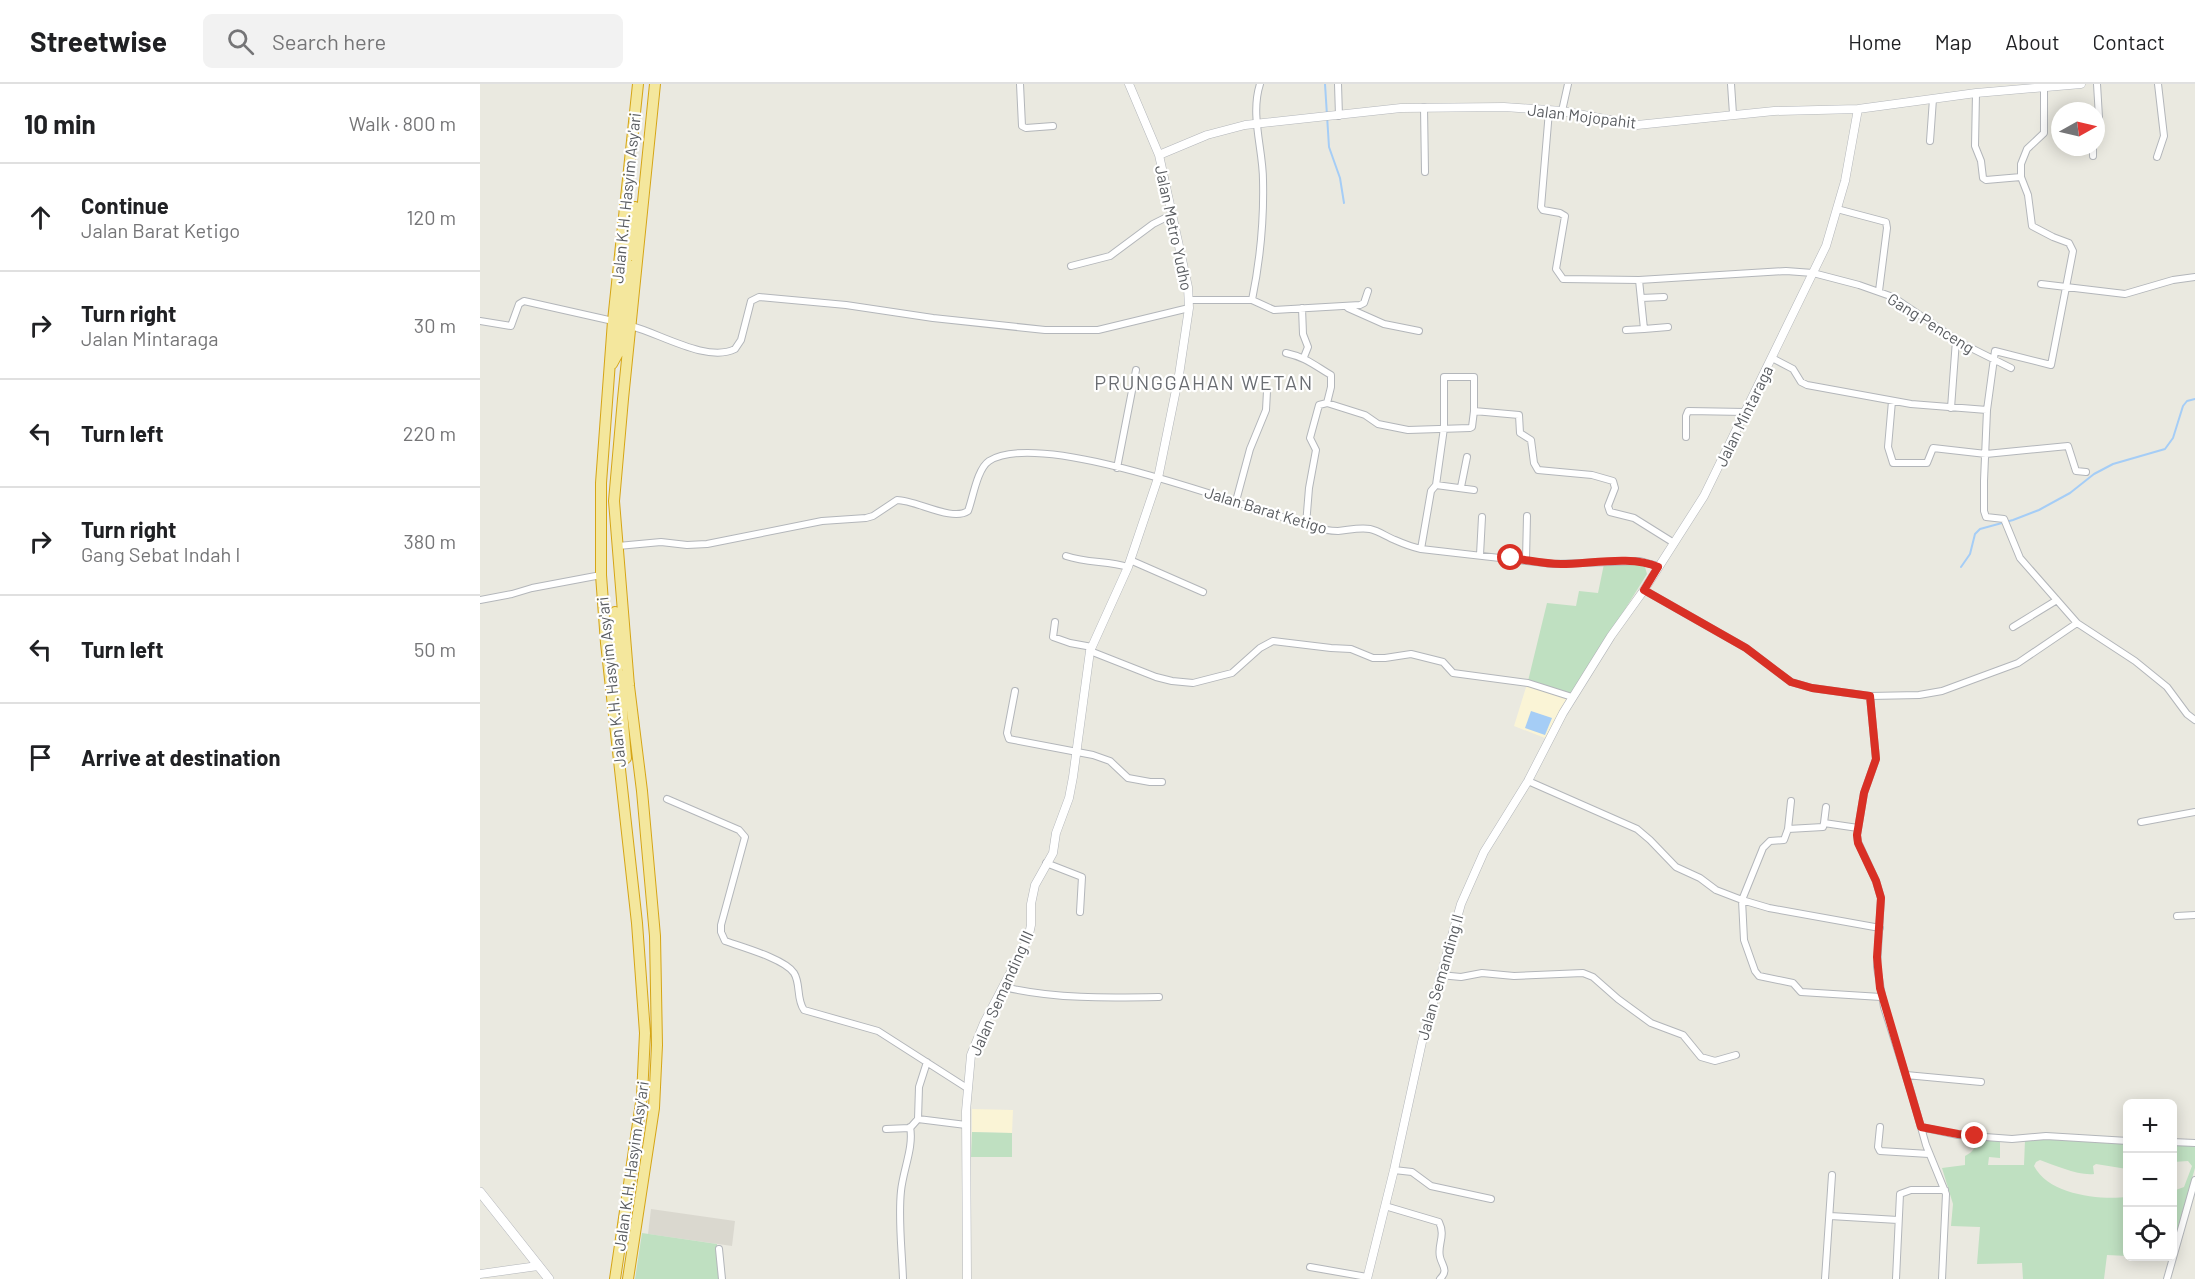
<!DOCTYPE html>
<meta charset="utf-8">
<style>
:root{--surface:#fff;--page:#f2f2f2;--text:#202124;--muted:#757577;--line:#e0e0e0}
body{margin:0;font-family:Barlow,sans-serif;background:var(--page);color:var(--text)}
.controls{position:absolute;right:18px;bottom:18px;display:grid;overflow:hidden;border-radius:9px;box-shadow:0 3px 15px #0003}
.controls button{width:54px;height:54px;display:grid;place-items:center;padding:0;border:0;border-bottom:2px solid var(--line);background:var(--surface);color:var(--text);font:30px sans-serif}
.compass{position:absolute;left:1571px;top:18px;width:54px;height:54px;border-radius:50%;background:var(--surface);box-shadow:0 3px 15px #0003;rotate:82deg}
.stop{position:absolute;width:18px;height:18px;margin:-14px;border:4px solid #d93025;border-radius:50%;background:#fff}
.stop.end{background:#d93025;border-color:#fff;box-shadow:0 2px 6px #0008}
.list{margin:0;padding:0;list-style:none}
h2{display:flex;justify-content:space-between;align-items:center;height:78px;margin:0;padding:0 24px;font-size:26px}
h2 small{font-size:20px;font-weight:400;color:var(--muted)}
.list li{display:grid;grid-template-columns:39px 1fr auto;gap:18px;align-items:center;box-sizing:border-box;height:108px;padding:0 24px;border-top:2px solid var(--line)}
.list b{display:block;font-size:22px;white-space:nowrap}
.list p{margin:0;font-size:20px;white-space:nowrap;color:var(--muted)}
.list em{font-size:20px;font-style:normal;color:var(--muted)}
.icon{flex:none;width:33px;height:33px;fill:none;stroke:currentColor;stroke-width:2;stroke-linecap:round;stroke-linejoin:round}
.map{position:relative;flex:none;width:1715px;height:1195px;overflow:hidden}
header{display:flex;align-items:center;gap:36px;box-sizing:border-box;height:84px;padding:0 30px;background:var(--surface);border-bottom:2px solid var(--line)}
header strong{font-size:28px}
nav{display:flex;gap:33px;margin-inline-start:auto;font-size:21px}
.search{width:420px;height:54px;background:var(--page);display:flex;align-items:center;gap:15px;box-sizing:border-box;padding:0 21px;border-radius:9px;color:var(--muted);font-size:22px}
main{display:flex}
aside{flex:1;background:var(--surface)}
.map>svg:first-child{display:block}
.commercial{fill:#faf4d6}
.education{fill:#dad8cf}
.green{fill:#bfe0c1}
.water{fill:#a5cdf6}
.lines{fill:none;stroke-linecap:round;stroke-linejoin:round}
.stream{stroke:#a5cdf6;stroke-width:2}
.minor-casing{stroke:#b3b6ba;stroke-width:8}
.tertiary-casing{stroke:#b3b6ba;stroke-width:9}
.secondary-casing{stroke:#b4b6bc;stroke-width:10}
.trunk-casing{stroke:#d5a516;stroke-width:12}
.minor{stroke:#fff;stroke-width:6}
.tertiary{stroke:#fff;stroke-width:8}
.secondary{stroke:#fff;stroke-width:9}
.trunk{stroke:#f4e79d;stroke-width:10}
.route{stroke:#d93025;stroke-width:8}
.labels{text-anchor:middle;stroke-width:4.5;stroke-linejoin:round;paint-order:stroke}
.street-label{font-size:16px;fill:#595c60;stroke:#fff}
.quarter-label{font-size:20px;letter-spacing:1.5px;fill:#6a6d72;stroke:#fff}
</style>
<header>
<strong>Streetwise</strong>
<div class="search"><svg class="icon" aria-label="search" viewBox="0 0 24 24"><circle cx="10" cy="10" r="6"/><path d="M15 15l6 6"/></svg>Search here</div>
<nav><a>Home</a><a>Map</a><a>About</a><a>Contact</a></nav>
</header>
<main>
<aside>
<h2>10 min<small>Walk · 800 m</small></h2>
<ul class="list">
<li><svg class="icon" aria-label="ahead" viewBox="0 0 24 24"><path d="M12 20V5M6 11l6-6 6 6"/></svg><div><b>Continue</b><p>Jalan Barat Ketigo</p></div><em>120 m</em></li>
<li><svg class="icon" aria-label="right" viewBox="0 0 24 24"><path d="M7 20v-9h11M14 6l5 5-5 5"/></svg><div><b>Turn right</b><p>Jalan Mintaraga</p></div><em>30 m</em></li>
<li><svg class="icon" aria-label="left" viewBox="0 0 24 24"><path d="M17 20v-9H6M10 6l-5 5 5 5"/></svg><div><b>Turn left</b></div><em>220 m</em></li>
<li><svg class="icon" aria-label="right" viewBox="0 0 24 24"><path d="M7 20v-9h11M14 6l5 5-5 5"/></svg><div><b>Turn right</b><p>Gang Sebat Indah I</p></div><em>380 m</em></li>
<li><svg class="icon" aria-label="left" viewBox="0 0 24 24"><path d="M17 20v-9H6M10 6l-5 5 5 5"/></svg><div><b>Turn left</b></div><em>50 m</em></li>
<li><svg class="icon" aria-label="arrive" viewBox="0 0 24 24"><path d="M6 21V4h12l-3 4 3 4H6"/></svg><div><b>Arrive at destination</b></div></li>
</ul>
</aside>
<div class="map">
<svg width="1715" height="1195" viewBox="0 0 1715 1195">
<rect width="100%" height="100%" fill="#eae9e0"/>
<path class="commercial" d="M1047 600 1088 614 1065 654 1034 642Z
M492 1025 533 1026 532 1049 492 1048Z"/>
<path class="education" d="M171 1125 255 1137 252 1162 168 1150Z"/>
<path class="green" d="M1159 479 1165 483 1167 490 1092 610 1048 597 1067 519 1096 522 1099 507 1118 509 1124 480Z
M492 1048 532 1049V1073H491Z
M1496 1051 1520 1055V1074L1509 1073 1508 1081H1544L1545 1056 1567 1053 1647 1059V1085L1616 1080 1613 1082 1614 1090C1599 1092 1574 1081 1560 1076L1556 1078 1554 1082C1569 1111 1619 1116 1647 1113V1172L1627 1171 1624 1195H1543L1542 1179 1497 1180 1500 1143 1471 1142 1473 1120 1462 1084 1485 1081V1072C1495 1067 1496 1062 1496 1051Z
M1692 1060 1715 1061V1084L1693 1162V1107L1704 1103 1712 1082 1708 1077 1693 1078Z
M162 1149 237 1160 240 1195H155Z"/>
<path class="water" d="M1051 627 1072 634 1065 651 1045 644Z"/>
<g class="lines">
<path class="stream" d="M845 0 849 63 860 94 864 119
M1481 483 1490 470 1495 450 1500 445 1533 436 1559 426 1590 409 1614 390 1633 380 1685 365 1693 354 1703 322 1707 317 1715 315"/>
<g class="minor-casing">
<path id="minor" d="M540 0 542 42 546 44 573 42
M780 0C770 31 783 65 783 96 784 136 780 177 772 216L794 226 880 221 884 219 888 207
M858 0 859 32
M1251 0 1253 30
M1496 9 1495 62 1501 77 1503 94 1506 96 1541 93
M944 23 945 88
M1069 27 1061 123 1063 126 1080 129 1085 132 1076 185 1083 195 1159 196 1306 187 1333 189 1379 201 1413 213 1481 259 1531 284
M1082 27 1088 0
M1616 54 1620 50 1617 0
M1450 57 1453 15
M1613 63V72
M1677 73 1684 52 1678 0
M1357 125 1406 138 1407 144 1399 207
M591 182 630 172 673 140 693 130
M1561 200 1645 210 1693 196 1715 193
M1161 214 1184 213
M709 216H772
M822 224 823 250 828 263 824 273
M868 224 904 240 939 247
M0 237 31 242 39 220 44 217 133 237
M151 242C179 249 227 279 255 265L261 256 271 217 279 213 366 221 453 234 565 246H618L709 224
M1164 245 1188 243
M1146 246 1164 245 1159 196
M806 269C825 273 834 281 851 291V303L847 319 885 331 898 340 928 346 990 344 992 343 994 327V293H964V344L956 401
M1292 274 1313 285 1321 298 1327 301 1431 320 1507 326 1515 267 1571 281 1593 167 1589 159 1573 153 1552 142 1548 111 1541 93V80L1547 65 1564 49V2
M1412 317 1408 363 1413 379H1447L1453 364 1506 370 1588 362 1596 387 1606 388
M1471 324 1476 256
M1507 326 1504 397V427L1506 433 1524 435 1540 474 1597 539 1655 577 1687 603 1707 630 1715 636
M994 327 1039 331 1040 349 1051 356 1054 379 1058 386 1112 391 1133 397 1135 404 1128 422 1130 428 1154 434 1194 459
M1206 353V332L1208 327 1265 328
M637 384 656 286
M981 403 987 373
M756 417 770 365 786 326 787 307
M826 441 829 404 836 366 830 354 839 321 847 319
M138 462 181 458 207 461 227 460 342 437 386 434 393 432 417 416C436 416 472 438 488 427 493 414 497 385 509 377 561 343 770 425 831 442 840 445 849 447 858 447 869 446 880 443 890 445 899 447 907 453 915 456 924 460 932 463 941 465L1073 480 1160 477 1178 482
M941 465 951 407 956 401 994 406
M1000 471 1002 433
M586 472C607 479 628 477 648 483
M650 476 723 508
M1046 476 1047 432
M1164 506 1266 564 1311 598 1332 604 1390 612 1439 611 1462 607 1538 579 1597 539
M0 516 32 510 52 504 121 491
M575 538 573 553 590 559 612 563
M1533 543 1577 516
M610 567 676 593 692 597 713 599 752 589 780 564 793 557 851 564 871 565 893 574H905L931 570 963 578 973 589 1048 599 1092 613
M535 607 527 649 529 655 613 671 630 677 648 694 670 698H682
M1390 612 1396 675 1384 709 1377 751 1378 758 1396 797 1401 814 1397 883 1404 923 1431 1008 1446 1061 1466 1110 1462 1195
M1048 697 1157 745 1170 756 1196 783 1220 794 1236 806 1262 816 1283 764 1290 757 1304 756 1308 745 1343 743 1344 739 1378 744
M187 715 259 746 265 753 241 841V848L245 857C262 863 305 875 314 889 321 900 316 915 324 926L398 947 487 1004
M1661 738 1715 728
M1344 739 1346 723
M1308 745 1311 717
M566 779 602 793 600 828
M1697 832 1715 831
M1400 844 1289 824 1262 816 1264 856 1275 887 1279 892 1313 899 1321 908 1401 913
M960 891 981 893 1002 889 1034 892 1103 889 1113 893 1138 915 1171 939 1203 951 1221 973 1235 977 1256 971
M524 903C575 915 626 914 679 913
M1426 991 1501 998
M438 1035 486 1041
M1400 1043 1398 1063 1400 1067 1449 1070
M1441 1043 1478 1051 1532 1055 1566 1052 1648 1057
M406 1045 430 1044 438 1035 439 1003 447 978
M1692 1058 1715 1059
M914 1086 932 1088 951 1102 1011 1115
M905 1122 959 1138C966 1152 957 1161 960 1173 962 1182 969 1186 960 1195
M1350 1132 1418 1136
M239 1165 242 1195
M830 1183 887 1193
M423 1195C422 1166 418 1135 421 1107 423 1086 434 1063 430 1043
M1345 1195 1352 1091
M1416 1195 1420 1110 1431 1106H1465
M1687 1195 1715 1096"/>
</g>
<g class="tertiary-casing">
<path id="tertiary" d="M679 71 727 51 765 41 921 24 1024 23 1082 27 1157 41 1294 27 1378 25 1496 9 1601 0
M0 1190 58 1182
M487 1195 486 1027 491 971 504 939 548 855 551 841V820L555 801 573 769 576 749 589 714 593 693 610 567 648 483 678 394 699 291 709 224 708 203 679 71 649 0
M887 1195 914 1086 942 958 981 820 1004 768 1048 697 1083 629 1131 552 1164 506 1224 412 1346 162 1365 97 1378 25"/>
</g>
<g class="secondary-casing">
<path id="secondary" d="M0 1108 69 1195"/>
</g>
<g class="trunk-casing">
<path id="trunk" d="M141 163 143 172 148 173 155 123
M132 280 138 269 147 182H153L155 190
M128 576 133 584 138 583 135 528
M146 674 139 592 145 591 149 600
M135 1195 162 1012 165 949 157 839 126 559 121 491V399L133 237 158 0
M148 1195 174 1024 177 961 175 852 162 707 149 602 134 417 143 315 175 0"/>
</g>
<use href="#minor" class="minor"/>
<use href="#tertiary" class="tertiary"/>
<use href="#secondary" class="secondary"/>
<use href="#trunk" class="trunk"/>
</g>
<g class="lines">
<path class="route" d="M1031 474C1048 476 1065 480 1081 480 1110 480 1152 471 1178 483L1164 506 1266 564 1311 598 1332 604 1390 612 1396 675 1384 709 1377 751 1378 759 1396 797 1401 814 1397 873 1400 904 1441 1043 1478 1050 1495 1052"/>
</g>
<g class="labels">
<g class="street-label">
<text transform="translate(1102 32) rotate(7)" y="6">Jalan Mojopahit</text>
<text transform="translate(146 114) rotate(-84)" y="6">Jalan K.H. Hasyim Asy'ari</text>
<text transform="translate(694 144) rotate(78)" y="6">Jalan Metro Yudho</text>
<text transform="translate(1451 239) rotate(32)" y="6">Gang Penceng</text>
<text transform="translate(1264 332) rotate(-64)" y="6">Jalan Mintaraga</text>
<text transform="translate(786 426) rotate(17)" y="6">Jalan Barat Ketigo</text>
<text transform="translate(131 598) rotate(-96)" y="6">Jalan K.H. Hasyim Asy'ari</text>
<text transform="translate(960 893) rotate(-74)" y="6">Jalan Semanding II</text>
<text transform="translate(521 909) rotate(-66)" y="6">Jalan Semanding III</text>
<text transform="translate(151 1082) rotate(-82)" y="6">Jalan K.H. Hasyim Asy'ari</text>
</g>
<g class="quarter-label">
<text x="724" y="306">PRUNGGAHAN WETAN</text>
</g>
</g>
</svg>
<div class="controls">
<button>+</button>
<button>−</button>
<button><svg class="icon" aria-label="locate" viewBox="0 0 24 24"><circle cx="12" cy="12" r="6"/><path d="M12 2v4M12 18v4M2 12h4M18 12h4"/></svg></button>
</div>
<svg class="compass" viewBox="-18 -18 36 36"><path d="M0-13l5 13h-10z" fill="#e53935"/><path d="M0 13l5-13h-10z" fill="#757577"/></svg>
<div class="stop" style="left:1031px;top:474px"></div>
<div class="stop end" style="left:1495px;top:1052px"></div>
</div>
</main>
